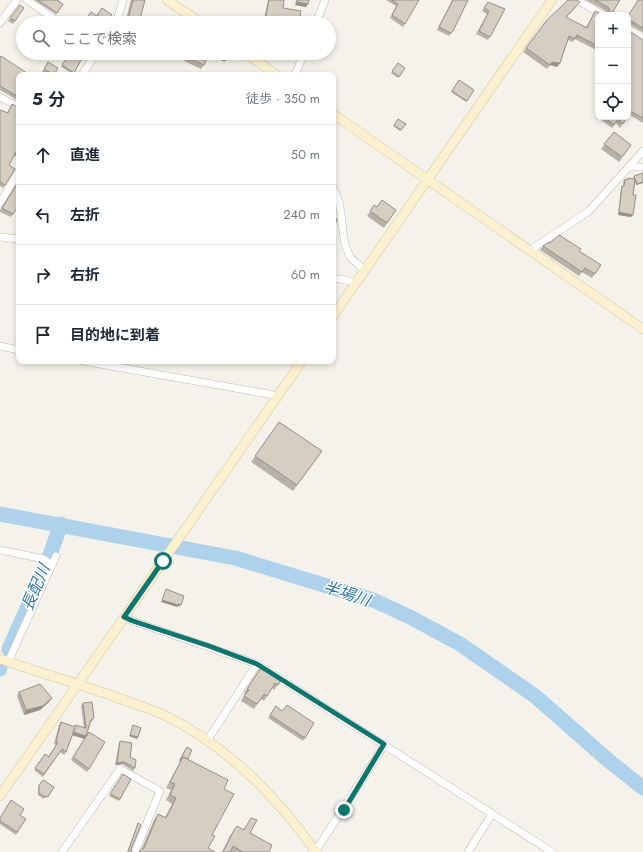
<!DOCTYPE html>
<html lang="ja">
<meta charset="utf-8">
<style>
:root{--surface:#fff;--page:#f6f6f7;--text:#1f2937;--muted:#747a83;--line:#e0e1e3}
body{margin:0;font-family:Jost,"Noto Sans JP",sans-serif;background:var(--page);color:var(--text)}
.controls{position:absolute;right:12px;top:12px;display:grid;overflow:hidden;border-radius:8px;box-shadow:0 2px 6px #0003}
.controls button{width:36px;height:36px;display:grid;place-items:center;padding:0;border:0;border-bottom:1px solid var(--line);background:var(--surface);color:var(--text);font:20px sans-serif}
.stop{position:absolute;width:12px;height:12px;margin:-9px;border:3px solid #0f766e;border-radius:50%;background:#fff}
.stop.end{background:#0f766e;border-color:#fff;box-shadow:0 1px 4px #0008}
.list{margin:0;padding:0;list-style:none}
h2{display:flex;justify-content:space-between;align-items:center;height:52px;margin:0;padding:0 16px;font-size:17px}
h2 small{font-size:13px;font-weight:400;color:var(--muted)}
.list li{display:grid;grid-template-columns:26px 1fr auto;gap:12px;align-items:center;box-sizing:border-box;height:60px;padding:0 16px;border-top:1px solid var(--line)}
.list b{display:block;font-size:15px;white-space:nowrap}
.list em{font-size:13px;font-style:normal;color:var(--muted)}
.icon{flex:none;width:22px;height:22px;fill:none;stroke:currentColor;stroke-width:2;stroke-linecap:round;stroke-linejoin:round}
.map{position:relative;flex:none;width:643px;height:852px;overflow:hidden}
.search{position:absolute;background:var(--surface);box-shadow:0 2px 6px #0003;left:16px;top:16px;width:320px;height:44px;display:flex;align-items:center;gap:10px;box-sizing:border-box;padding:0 14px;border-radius:22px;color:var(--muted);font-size:15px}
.panel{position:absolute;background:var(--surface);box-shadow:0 2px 6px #0003;left:16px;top:72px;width:320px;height:292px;border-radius:8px}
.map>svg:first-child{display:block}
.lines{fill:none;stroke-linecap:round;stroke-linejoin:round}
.river{stroke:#aed2ec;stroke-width:15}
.street-casing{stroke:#c0baaf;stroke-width:8}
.secondary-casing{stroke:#d1c49f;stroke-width:10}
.street{stroke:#fff;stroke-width:7}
.secondary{stroke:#fbf1d0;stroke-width:9}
.wall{fill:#b8b1a7}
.shaded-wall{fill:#969088}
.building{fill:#d6cec2;stroke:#969088}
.route{stroke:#0f766e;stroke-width:5}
.labels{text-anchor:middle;stroke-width:3;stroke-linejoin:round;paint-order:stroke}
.water-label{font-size:16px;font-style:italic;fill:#3778a6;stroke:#fff}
</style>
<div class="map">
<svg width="643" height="852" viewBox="0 0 643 852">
<rect width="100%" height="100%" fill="#f5f2ec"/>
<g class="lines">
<path class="river" d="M0 514 235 558 373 600 410 617 460 644 535 696 609 761 643 788
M9 649 46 566 61 524
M0 669V668"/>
<g class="street-casing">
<path id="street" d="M27 0 60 23
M577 0 603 15
M0 23 17 0
M116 23 123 0
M316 23 325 0
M628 29 643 39
M82 75 96 53
M295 75 304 53
M0 97 19 107
M630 167H643
M333 188C346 209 338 237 351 258 354 262 361 266 365 270
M0 203 19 171
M0 237 19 239
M531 252 535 247 589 211 643 151
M333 279H341L356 283
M0 346 19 350
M83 361 269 394 277 397
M0 550 44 559 52 565
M124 617 133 621 257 664 552 852
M8 662 56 556
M207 741 257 664
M62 852 120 769 160 791 135 852
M315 852 385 744
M468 852 492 814"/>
</g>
<g class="secondary-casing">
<path id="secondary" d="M167 0 201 23
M245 53 277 75
M333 114 643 329
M333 316 552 0
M0 659C36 671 71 682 107 694 126 701 146 707 164 715 226 745 277 797 316 852
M0 796 302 361"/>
</g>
<use href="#street" class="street"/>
<use href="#secondary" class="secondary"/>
</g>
<path class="wall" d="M34 0H59L58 1 63 4 56 14Z
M131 0H145L139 23H125Z
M268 0H284L283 8 300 16 309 23H266L264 18Z
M296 0H309L308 4 306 7 295 5Z
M386 0H419L403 27 390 18 396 6Z
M452 0H468L453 31 449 36 437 30Z
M586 0H620L611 15H608L606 11Z
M643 0V33L629 24Z
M488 2 505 9 488 40 476 34 487 14 482 11Z
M20 5 24 8 13 24 8 21Z
M577 6 566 18 586 27 595 11 598 15V51L575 39 572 42 568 40 560 63 557 67 550 65 547 69 523 52 547 20Z
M102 8 112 15 107 23H106L97 16Z
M643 40V123L628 114Z
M70 53 81 60 73 74 61 67Z
M183 53H203L204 65 201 69 184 61 186 55Z
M220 53 225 61 224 62 217 58Z
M0 57 19 75V101L0 90Z
M48 62 54 75H46L42 72Z
M398 63 405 68 398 78 391 73Z
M459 80 474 90 466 102 451 92Z
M12 104 19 108V158L14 156 9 165 5 185 3 188 0 186V110L7 113Z
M602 117H627L620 128 616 123 612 128 600 119Z
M398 119 406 124 400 131 393 126Z
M614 132 631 145 619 162 601 149Z
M634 176 643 183 636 185 635 182 631 217 618 215 621 188 623 186V182L625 179 626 180 628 178 634 179 633 177Z
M19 180 13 214 11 217 0 212V210Z
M374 205 377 207 396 210 384 228 367 216Z
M550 243 579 251 601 265 592 278 582 272 579 276 540 250 543 246Z
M279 422 322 451 293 491 251 462Z
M262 666 282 679 274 690 272 688 264 701 261 699 254 709 241 701 245 694 244 693Z
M19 692 52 698 49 702 40 710 24 715 17 696Z
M83 703 93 720 91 722 86 736 85 739 72 735 66 752 64 755 60 752 43 777 34 770 45 754 48 757 56 745 54 744 59 725 61 722 74 727 75 725 84 728 81 706Z
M276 706 282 711 314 723 303 741 268 718Z
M89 732V769L87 772 71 760Z
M120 741 135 768 133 771 122 764 115 765 119 743Z
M186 748 188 759 224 789 212 835 208 848 141 850 154 820 158 814 165 817 172 804 166 800 171 790 166 788 180 762 179 761Z
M123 774 131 779 119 801 109 796Z
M43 780 54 787 46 798 45 797 44 799 38 795V787Z
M20 815 26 819 16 835 0 824V818Z
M251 818 250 833 269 852H222L230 836 234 830 244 829Z
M138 823 131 849 132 852H127Z"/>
<path class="shaded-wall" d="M297 2 308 4 306 7 295 5Z
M275 20 289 22 288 23H273Z
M552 62 560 63 557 67 550 65Z
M643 182V183L636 185 637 184Z
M619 212 633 215 631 217 618 215Z
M162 600 179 604 181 605 180 606H178L177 607 161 602Z
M52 698 49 702 40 710 24 715 26 710Z
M73 732 86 736 85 739 72 735Z
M130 735 138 737 137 739 129 736Z
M124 762 122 764 115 765 117 763Z"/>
<path class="building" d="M38 0H59L58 1 63 4 57 13Z
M133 0H145L139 23H127Z
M269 0H284L283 8 301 11 300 16 311 19 309 23H289V22L275 20V23H268V19L266 15Z
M298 0H309L308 4 297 2Z
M392 0H419L405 24 392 15 398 4Z
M453 0H468L453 31 451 33 439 27Z
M568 0H577L580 2 566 17 587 28 595 11 603 15H598V46L577 35 575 39 569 36 560 63 552 62 550 65 526 48 547 20Z
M595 0H620L611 15H608L610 14V11L608 7Z
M638 0H643V28L631 21 628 22V16Z
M488 2 505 9 490 37 479 31 489 11 484 8Z
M20 5 24 8 15 21 10 18Z
M102 8 112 15 108 22 97 15Z
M91 12 101 19 98 23H83Z
M194 20 199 23H192Z
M628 30 643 40V118L630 111 628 114Z
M70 53 81 60 74 73 62 65Z
M188 53H203L208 56 204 65 186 57Z
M220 53H230L225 61 218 57Z
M1 56 30 75H19V97L0 86V57Z
M48 62 58 68 54 75 44 69Z
M398 63 405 68 399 77 392 71Z
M459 80 474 90 467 101 452 91Z
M12 104 19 108V154L16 152 9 165 15 169 5 185 0 182V110L8 113Z
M604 117H627L623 124 618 119 614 125Z
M398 119 406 124 401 130 394 125Z
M614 132 631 145 622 157 604 144Z
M643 173V182L637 184 634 176Z
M628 178 635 179 633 195H636L633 215 619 212 622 186H624L625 179 627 180Z
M19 181V205L13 214 2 208Z
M333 193 335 196 333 201Z
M382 200 396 210 387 223 370 211 374 205 377 207Z
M333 218 337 219 335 226H333Z
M559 235 581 249 579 251 601 265 595 274 585 268 582 272 543 246 549 242 550 243Z
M279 422 322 451 297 485 255 456Z
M166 589 184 596 181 605 179 604 178 605 162 600Z
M262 666 282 679 278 685 275 683 267 696 264 694 257 704 244 696 249 690 247 689Z
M40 684 52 698 43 706 26 710 19 692Z
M92 702 94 718 91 720 86 736 73 732 75 728 66 752 62 749 44 774 35 768 45 754 49 757 58 742 56 741 61 722 75 727V725L86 728 83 703Z
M287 705 314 723 305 738 270 715 276 706 282 711Z
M133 725 141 728 138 737 130 735Z
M89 732 105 742 89 769 73 757Z
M120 741 132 743 130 757 136 760 135 768 124 762 117 763Z
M187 747 192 750 188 759 183 757 181 760H180Z
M183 757 228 780 224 789 234 794 212 835 215 836 208 848 215 852H141L139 851 144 848 158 814 166 818 176 798 170 795 175 784 170 782Z
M123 774 131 779 120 799 110 794Z
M43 780 54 787 48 797 46 796 45 797 39 793V785Z
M11 800 24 809 20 815 26 819 17 832 0 821V818Z
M251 818 257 820 250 833 272 845 269 852H243L233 846 230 852H223L234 830 237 826 244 830Z
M138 823 141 825 131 849 132 852H128Z"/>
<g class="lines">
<path class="route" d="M163 561 124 617 133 621 209 646 257 664 384 744 344 810"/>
</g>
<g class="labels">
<g class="water-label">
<text transform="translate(35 587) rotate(-67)" y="6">長配川</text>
<text transform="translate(347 593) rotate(18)" y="6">半場川</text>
</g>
</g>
</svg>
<div class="controls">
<button>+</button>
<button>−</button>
<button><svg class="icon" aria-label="locate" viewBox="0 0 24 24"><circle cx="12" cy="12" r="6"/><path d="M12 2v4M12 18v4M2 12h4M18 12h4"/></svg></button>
</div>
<div class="stop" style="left:163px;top:561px"></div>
<div class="stop end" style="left:344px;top:810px"></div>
<div class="search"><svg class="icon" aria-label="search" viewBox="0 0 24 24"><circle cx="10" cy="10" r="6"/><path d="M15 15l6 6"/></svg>ここで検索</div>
<section class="panel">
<h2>5 分<small>徒歩 · 350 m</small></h2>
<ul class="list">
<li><svg class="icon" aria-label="ahead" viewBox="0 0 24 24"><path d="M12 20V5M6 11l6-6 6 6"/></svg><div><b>直進</b></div><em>50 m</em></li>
<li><svg class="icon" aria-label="left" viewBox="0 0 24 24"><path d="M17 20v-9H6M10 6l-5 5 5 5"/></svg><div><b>左折</b></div><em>240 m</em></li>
<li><svg class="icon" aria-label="right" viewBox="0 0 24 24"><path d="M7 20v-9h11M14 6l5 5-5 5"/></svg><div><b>右折</b></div><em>60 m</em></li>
<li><svg class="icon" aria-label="arrive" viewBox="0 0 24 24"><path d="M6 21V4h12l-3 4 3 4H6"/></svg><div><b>目的地に到着</b></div></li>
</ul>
</section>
</div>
